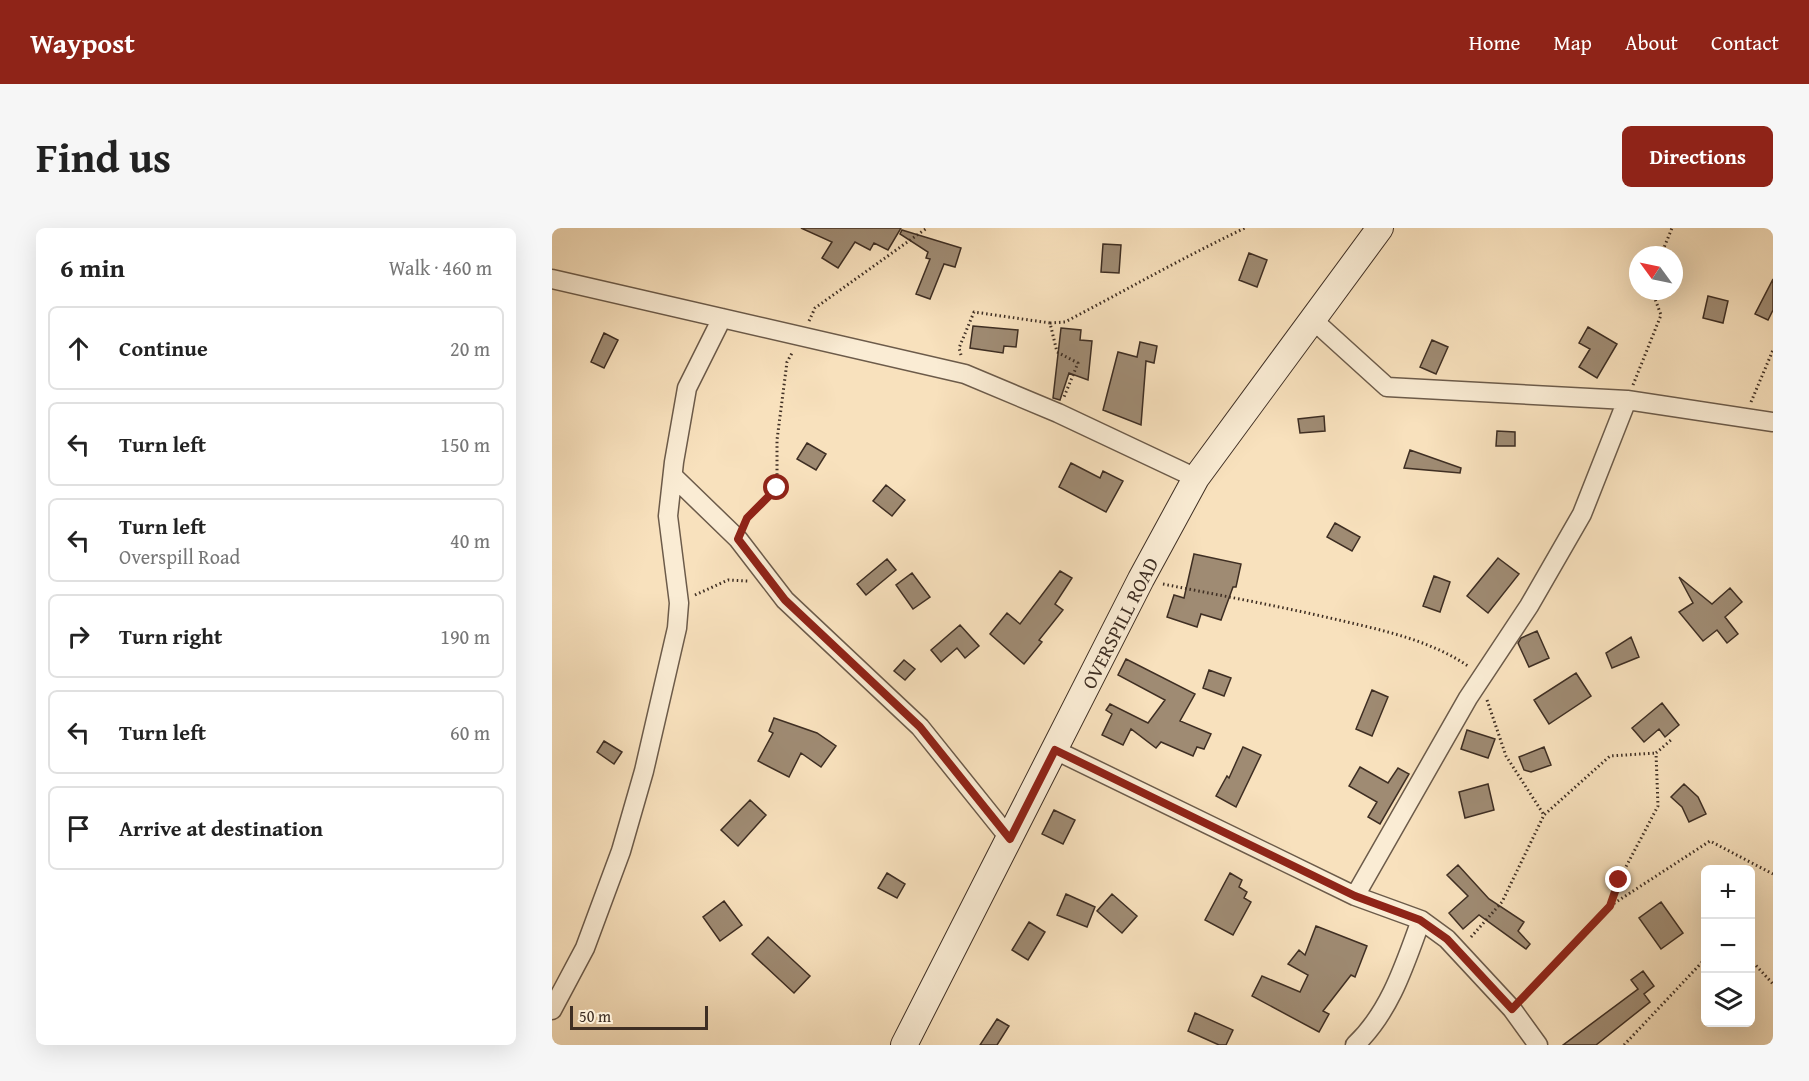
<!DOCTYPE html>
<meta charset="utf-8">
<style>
:root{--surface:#fff;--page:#f6f6f6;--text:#222;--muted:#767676;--line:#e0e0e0;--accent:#8f2418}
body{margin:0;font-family:"Gentium Book Plus",serif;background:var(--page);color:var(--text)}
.controls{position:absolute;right:18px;bottom:18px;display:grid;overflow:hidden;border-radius:9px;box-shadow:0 6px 24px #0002}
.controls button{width:54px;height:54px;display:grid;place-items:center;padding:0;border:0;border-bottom:2px solid var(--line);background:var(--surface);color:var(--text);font:30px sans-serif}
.compass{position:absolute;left:1077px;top:18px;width:54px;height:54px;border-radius:50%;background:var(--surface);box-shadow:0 6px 24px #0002;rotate:303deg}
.scale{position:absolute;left:18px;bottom:15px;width:138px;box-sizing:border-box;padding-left:6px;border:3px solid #3e2e23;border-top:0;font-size:16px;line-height:21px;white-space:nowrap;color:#3e2e23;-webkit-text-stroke:4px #faecd4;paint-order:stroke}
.stop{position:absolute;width:18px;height:18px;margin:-14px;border:4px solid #8f2418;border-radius:50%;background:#fff}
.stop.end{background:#8f2418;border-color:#fff;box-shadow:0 2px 6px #0008}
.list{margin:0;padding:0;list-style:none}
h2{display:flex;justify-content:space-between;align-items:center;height:78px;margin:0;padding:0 24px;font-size:26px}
h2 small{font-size:20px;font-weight:400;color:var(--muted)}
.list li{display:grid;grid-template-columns:39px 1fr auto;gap:18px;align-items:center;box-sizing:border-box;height:84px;margin:0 12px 12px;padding:0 12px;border:2px solid var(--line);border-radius:9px}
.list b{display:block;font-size:22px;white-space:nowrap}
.list p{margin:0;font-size:20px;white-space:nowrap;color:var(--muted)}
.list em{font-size:20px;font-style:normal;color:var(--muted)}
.icon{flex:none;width:33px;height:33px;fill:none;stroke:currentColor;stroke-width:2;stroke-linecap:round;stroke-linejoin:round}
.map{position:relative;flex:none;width:1221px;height:817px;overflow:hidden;border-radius:9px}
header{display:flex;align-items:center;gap:36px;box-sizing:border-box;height:84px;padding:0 30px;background:var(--accent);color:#fff}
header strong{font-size:28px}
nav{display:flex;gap:33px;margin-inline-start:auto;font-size:21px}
.intro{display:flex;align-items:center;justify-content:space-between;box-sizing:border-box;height:144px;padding:0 36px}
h1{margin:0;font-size:42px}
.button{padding:15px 27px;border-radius:9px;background:var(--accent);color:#fff;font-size:21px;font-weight:700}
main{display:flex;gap:36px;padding:0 36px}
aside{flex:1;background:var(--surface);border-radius:9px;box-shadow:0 6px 24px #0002}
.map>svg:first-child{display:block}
.building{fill:#9f8b73;stroke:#3e2e23;stroke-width:1.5}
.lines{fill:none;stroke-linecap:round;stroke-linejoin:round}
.street-casing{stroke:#6c5b4a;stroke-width:21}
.secondary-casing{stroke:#3e2e23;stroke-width:28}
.path{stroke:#3e2e23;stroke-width:3;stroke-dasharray:1.5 3;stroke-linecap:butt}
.street{stroke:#faecd4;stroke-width:18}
.secondary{stroke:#faecd4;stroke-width:26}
.route{stroke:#8f2418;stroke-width:8}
.labels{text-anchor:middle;stroke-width:5;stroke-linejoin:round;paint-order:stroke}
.street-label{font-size:20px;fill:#3e2e23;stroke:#faecd4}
</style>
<header>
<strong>Waypost</strong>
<nav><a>Home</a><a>Map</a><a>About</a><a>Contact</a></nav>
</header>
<div class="intro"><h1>Find us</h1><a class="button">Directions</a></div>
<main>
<aside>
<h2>6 min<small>Walk · 460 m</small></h2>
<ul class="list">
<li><svg class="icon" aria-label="ahead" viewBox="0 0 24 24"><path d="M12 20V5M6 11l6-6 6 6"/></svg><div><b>Continue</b></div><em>20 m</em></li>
<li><svg class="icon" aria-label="left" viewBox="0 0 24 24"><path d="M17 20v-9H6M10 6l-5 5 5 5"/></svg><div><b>Turn left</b></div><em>150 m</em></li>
<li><svg class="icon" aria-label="left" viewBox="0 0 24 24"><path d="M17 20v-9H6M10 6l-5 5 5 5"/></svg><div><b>Turn left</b><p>Overspill Road</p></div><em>40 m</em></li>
<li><svg class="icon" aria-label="right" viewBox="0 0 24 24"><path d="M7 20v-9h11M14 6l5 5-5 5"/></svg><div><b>Turn right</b></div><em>190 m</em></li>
<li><svg class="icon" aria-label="left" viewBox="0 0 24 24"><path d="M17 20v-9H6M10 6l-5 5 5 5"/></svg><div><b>Turn left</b></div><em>60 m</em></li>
<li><svg class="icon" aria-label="arrive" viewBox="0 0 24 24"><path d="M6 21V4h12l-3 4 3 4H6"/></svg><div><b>Arrive at destination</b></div></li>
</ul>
</aside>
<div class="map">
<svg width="1221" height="817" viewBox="0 0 1221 817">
<rect width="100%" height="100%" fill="#f8e1bd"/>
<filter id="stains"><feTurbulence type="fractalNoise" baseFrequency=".00333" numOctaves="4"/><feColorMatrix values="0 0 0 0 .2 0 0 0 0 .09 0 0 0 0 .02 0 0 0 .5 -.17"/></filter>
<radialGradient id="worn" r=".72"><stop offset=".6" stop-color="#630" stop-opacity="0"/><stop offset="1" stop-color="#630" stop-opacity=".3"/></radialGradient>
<path class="building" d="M249 0H349L336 22 322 15 318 22 303 14 286 40 270 30 280 14Z
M350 2 409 20 403 39 392 36 378 71 364 66 378 31 374 30 376 24 348 6Z
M551 16 569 17 567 45 549 44Z
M697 25 715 32 705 59 687 52Z
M1221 51V82L1216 92 1203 86Z
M1156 68 1176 73 1171 95 1151 90Z
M421 98 466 102 464 119 452 118 451 125 418 120Z
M1036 99 1065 116 1045 150 1027 139 1038 121 1027 115Z
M509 100 529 102 528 112 540 113 536 152 517 145 508 172 501 170Z
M52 105 66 112 52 140 39 134Z
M880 112 896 119 884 146 868 139Z
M588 114 605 118 602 135 594 133 589 197 551 182 566 124 585 129Z
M772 188 773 203 748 205 746 191Z
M945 203 963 204V218H944Z
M255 215 274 226 264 242 245 231Z
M858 222 909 240 908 245 852 240Z
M519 235 548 250 551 243 571 253 554 284 507 259Z
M334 257 353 272 340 288 321 273Z
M783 295 808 309 800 323 775 309Z
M642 326 689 336 684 359H681L669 392 649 386 645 399 615 389 622 367 632 370Z
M946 330 967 346 936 385 915 368Z
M335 331 344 342 314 367 305 356Z
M508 343 520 350 503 376 511 382 487 412 490 414 472 436 438 406 455 385 468 396Z
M360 345 378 369 361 381 344 357Z
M882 348 898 354 888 384 871 378Z
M1127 349 1160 376 1178 360 1190 374 1173 389 1186 406 1175 415 1165 402 1151 413 1127 384 1141 375Z
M408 397 427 418 413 430 405 420 389 434 379 422Z
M985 403 997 430 977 439 966 415 969 410Z
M1079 409 1087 429 1060 440 1054 425Z
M574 431 643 466 628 493 659 506 652 521 645 519 641 528 609 514 604 520 579 501 571 517 550 507 560 486 554 482 558 476 596 495 613 472 566 447Z
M352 432 363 441 353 452 342 443Z
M657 442 679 450 672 468 651 460Z
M1024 445 1039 468 997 496 982 472Z
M820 462 836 469 820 508 804 501Z
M1110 475 1127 497 1113 509 1107 501 1092 514 1080 500Z
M222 490 265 505 284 518 269 539 249 525 237 549 206 533 221 505 217 503Z
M915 502 943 511 936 530 909 521Z
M52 513 70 524 62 536 45 524Z
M691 519 709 527 684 579 664 568 675 548 677 550Z
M992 519 999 537 979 544 972 542 967 529Z
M808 539 836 555 846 540 857 546 828 596 816 589 825 574 797 558Z
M936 556 942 582 913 590 907 564Z
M1132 556 1146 569 1154 586 1137 594 1130 579 1119 569Z
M198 572 214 587 186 618 169 602Z
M502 582 523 592 511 616 490 606Z
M906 637 937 671 972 694 966 703 978 716 974 721 927 687 911 701 897 685 916 668 895 647Z
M335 645 353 656 345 670 326 660Z
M678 645 690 652 687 659 695 664 692 670 699 674 681 707 653 692Z
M514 666 543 679 535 699 505 687Z
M560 666 585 688 570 705 545 683Z
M172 673 190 697 168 713 151 689Z
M1109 674 1131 705 1109 721 1087 690Z
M477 694 493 704 476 732 460 722Z
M764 698 815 718 803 749 799 747 771 783 777 786 767 804 700 768 710 748 748 764 756 747 736 736 747 722 753 727Z
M216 709 258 748 242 765 200 726Z
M1091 743 1102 758 1092 766 1098 774 1044 817H1011L1086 761 1079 752Z
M643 785 681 802 674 817H667L636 803Z
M445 791 457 798 445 817H428Z"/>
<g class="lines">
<g class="street-casing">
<path id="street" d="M0 51 413 146 506 185 644 250
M760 91 835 159 1075 172 1221 194
M121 248 186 311 233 372 368 499 458 611
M503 522 803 668 869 692 895 711 960 781 986 817
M803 668 916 470 977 378 1030 286 1075 172
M0 782 33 720 69 623 92 543 125 400 127 375 116 288 122 234 135 160 170 90
M803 817C838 784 853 736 869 692"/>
</g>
<g class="secondary-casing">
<path id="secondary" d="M352 817 589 351 644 250 828 0"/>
</g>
<path class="path" d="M1109 27 1120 0
M257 93 263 80 375 0
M498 95 513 94C574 62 632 29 693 0
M409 127 407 120 422 84 498 95 505 124 526 135 512 169
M1081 157 1109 87 1100 63
M1199 174 1221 122
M194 293 225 260V212L235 134 240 125
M611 356C671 368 732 379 791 393 834 403 879 413 916 438
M143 367 176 352 196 353
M935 472 954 528 992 587
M1059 676 1067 652 1106 578 1104 525 1119 512
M919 709 950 674 992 587 1058 528 1104 525
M1198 731 1221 756
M971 769 1058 678 1158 613 1221 646
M1072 817 1154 730"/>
<use href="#street" class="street"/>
<use href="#secondary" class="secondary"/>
</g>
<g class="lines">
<path class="route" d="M225 260 195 290 186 311 233 372 368 499 458 611 503 522 803 668 868 692 895 711 960 781 1058 678 1067 652"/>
</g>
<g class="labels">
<g class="street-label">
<text transform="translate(568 395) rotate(-63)" y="7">OVERSPILL ROAD</text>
</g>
</g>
<rect width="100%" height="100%" filter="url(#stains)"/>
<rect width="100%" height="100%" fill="url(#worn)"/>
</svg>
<div class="controls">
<button>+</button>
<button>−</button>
<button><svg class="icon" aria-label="layers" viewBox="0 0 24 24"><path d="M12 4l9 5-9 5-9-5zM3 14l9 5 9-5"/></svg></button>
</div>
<svg class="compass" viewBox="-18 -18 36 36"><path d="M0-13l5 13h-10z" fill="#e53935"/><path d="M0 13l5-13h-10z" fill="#767676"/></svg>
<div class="scale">50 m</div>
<div class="stop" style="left:225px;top:260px"></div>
<div class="stop end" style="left:1067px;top:652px"></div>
</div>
</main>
